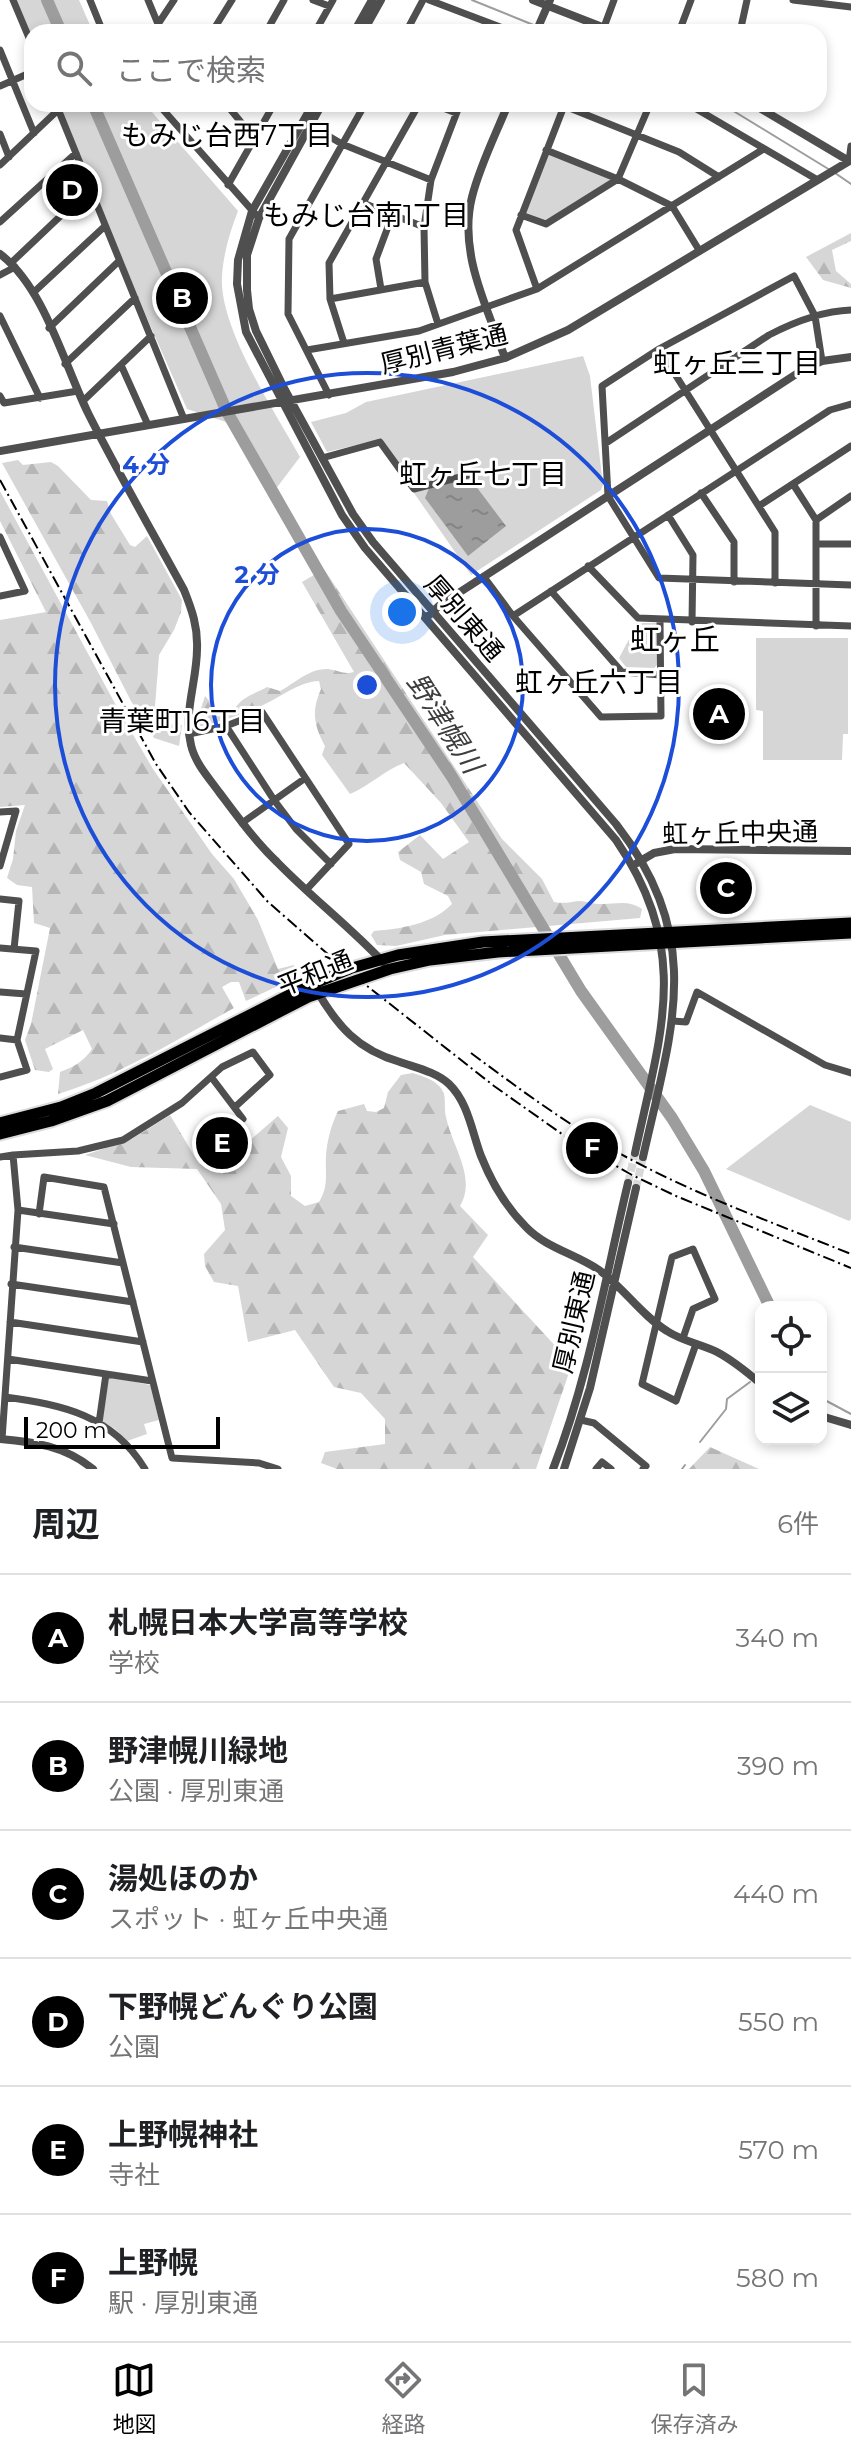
<!DOCTYPE html>
<html lang="ja">
<meta charset="utf-8">
<style>
:root{--surface:#fff;--page:#f2f2f2;--text:#202124;--muted:#757577;--line:#e0e0e0;--accent:#000}
body{margin:0;font-family:Montserrat,"Noto Sans JP",sans-serif;background:var(--page);color:var(--text)}
.controls{position:absolute;right:24px;bottom:24px;display:grid;overflow:hidden;border-radius:16px;box-shadow:0 4px 12px #0003}
.controls button{width:72px;height:72px;display:grid;place-items:center;padding:0;border:0;border-bottom:2px solid var(--line);background:var(--surface);color:var(--text);font:40px sans-serif}
.scale{position:absolute;left:24px;bottom:20px;width:196px;box-sizing:border-box;padding-left:8px;border:4px solid #000;border-top:0;font-size:22px;line-height:28px;white-space:nowrap;color:#000;-webkit-text-stroke:6px #fff;paint-order:stroke}
.you{position:absolute;left:402px;top:612px;width:28px;height:28px;margin:-20px;border:6px solid #fff;border-radius:50%;background:#1a73e8;box-shadow:0 0 0 12px #1a73e833}
.badge{display:grid;place-items:center;width:52px;height:52px;border-radius:50%;background:var(--accent);color:#fff;font-size:26px;font-weight:700}
.pin{position:absolute;translate:-50% -50%;border:4px solid #fff;box-shadow:0 2px 8px #0006}
.list{margin:0;padding:0;list-style:none}
h2{display:flex;justify-content:space-between;align-items:center;height:104px;margin:0;padding:0 32px;font-size:34px}
h2 small{font-size:26px;font-weight:400;color:var(--muted)}
.list li{display:grid;grid-template-columns:52px 1fr auto;gap:24px;align-items:center;box-sizing:border-box;height:128px;padding:0 32px;border-top:2px solid var(--line)}
.list b{display:block;font-size:30px;white-space:nowrap}
.list p{margin:0;font-size:26px;white-space:nowrap;color:var(--muted)}
.list em{font-size:26px;font-style:normal;color:var(--muted)}
.icon{flex:none;width:44px;height:44px;fill:none;stroke:currentColor;stroke-width:2;stroke-linecap:round;stroke-linejoin:round}
.map{position:relative;flex:none;width:851px;height:1469px;overflow:hidden}
.search{position:absolute;background:var(--surface);box-shadow:0 4px 12px #0003;left:24px;right:24px;top:24px;height:88px;display:flex;align-items:center;gap:20px;box-sizing:border-box;padding:0 28px;border-radius:24px;color:var(--muted);font-size:30px}
.sheet{height:872px;background:var(--surface)}
nav{display:flex;justify-content:space-around;align-items:center;box-sizing:border-box;height:112px;border-top:2px solid var(--line);background:var(--surface);font-size:22px;color:var(--muted)}
nav a{display:grid;justify-items:center;gap:4px}
nav .on{color:var(--accent)}
.map>svg:first-child{display:block}
.green{fill:#d6d6d6}
.forest{fill:url(#forest-firs)}
.water{fill:url(#water-ripples)}
.lines{fill:none;stroke-linecap:round;stroke-linejoin:round}
.stream{stroke:#9d9d9d;stroke-width:2}
.river{stroke:#9d9d9d;stroke-width:12}
.tertiary-tunnel{stroke:#d9d9d9;stroke-width:8;stroke-dasharray:8 4;stroke-linecap:butt}
.trunk-casing{stroke:#dbdbdb;stroke-width:15}
.minor{stroke:#4f4f4f;stroke-width:7}
.tertiary{stroke:#4f4f4f;stroke-width:8}
.trunk{stroke:#000;stroke-width:11}
.rail{stroke:#000;stroke-width:2;stroke-dasharray:12 4 2 4;stroke-linecap:butt}
.ring{fill:none;stroke:#1d4ed8;stroke-width:4}
.labels{text-anchor:middle;stroke-width:6;stroke-linejoin:round;paint-order:stroke}
.street-label{font-size:26px;fill:#000;stroke:#fff}
.neighbourhood-label{font-size:28px;fill:#000;stroke:#fff}
.water-label{font-size:28px;font-style:italic;fill:#3e3e3e;stroke:#fff}
.quarter-label{font-size:30px;fill:#000;stroke:#fff}
.centre{fill:#1d4ed8;stroke:#fff;stroke-width:4}
.ring-label{font-size:24px;text-anchor:middle;font-weight:bold;fill:#1d4ed8;stroke:#fff;stroke-width:6;stroke-linejoin:round;paint-order:stroke}
</style>
<div class="map">
<svg width="851" height="1469" viewBox="0 0 851 1469">
<defs>
<pattern id="forest-firs" width="22" height="20" patternUnits="userSpaceOnUse" patternTransform="scale(2)"><rect width="22" height="20" fill="#d6d6d6"/><path d="M5 1l3.5 6h-7zM16 11l3.5 6h-7z" fill="#b6b6b6"/></pattern>
<pattern id="water-ripples" width="26" height="14" patternUnits="userSpaceOnUse" patternTransform="scale(2)"><rect width="26" height="14" fill="#9d9d9d"/><path d="M2 4q2-2 4 0t4 0M15 11q2-2 4 0t4 0" fill="none" stroke="#858585"/></pattern>
</defs>
<rect width="100%" height="100%" fill="#fff"/>
<path class="green" d="M16 0H79L93 32H32V38Z
M59 104H145L238 211C230 231 223 255 222 277 219 328 275 412 300 457L275 490 241 427 187 409 146 316Z
M546 150 618 179 546 224 521 215Z
M583 356 590 376 603 485 601 490 471 575 405 480 408 477 382 439 327 452 311 422 346 413 366 402Z
M641 623H657V665L654 668 626 667 619 658 635 628 641 627Z
M756 638H848V734H843L842 760H763V711L756 710Z
M810 1105 851 1122V1219L849 1221 726 1169Z
M109 1377 150 1385 159 1420 144 1424 147 1434 127 1441 114 1428 102 1422Z"/>
<path class="forest" d="M851 233V241L832 250 836 271 851 284V288L823 280 806 257Z
M18 460 23 465 51 462 58 466 91 500 107 501 111 514 130 545 135 547 147 536 182 600 181 612 174 630 159 655 154 719 162 724 182 725 179 746 154 738 131 701 91 623 2 463Z
M0 491 118 709 153 769 212 854 234 879 258 920 278 969 294 965 297 977 246 1001 239 982H231L222 987 234 1008C176 1040 121 1075 58 1094L60 1072C74 1067 84 1061 92 1049L83 1030 45 1049 53 1069 49 1072 35 1070 25 1040 31 1024 50 928 34 923 32 887 17 885 7 878 13 859 16 831 25 805 0 807V620L46 612 0 521Z
M324 569 502 839 542 879 554 902C564 904 570 902 579 901 586 901 592 904 599 904 614 905 627 899 642 909L640 918 445 935 396 946 377 945 371 935 374 931C400 929 433 924 452 904L448 896 424 884 421 872 400 860 398 852 420 835 443 859 469 842 441 803 404 763C383 771 371 785 350 794L322 755 325 746C314 726 311 711 321 689L319 681C298 682 281 697 261 706 241 715 222 721 201 726L196 724 205 696 212 704V714C228 722 233 707 244 699 251 694 260 691 267 687L280 691C295 683 310 668 328 669 338 670 344 675 354 672L302 582Z
M413 1073C422 1076 433 1079 440 1087 448 1096 443 1106 446 1117 452 1146 477 1178 460 1206L488 1235 473 1257 572 1364 536 1469H337L321 1463 325 1452 385 1444V1419L361 1393 334 1387 295 1330 248 1342 238 1286 214 1282 205 1266 204 1254 225 1230 221 1204 197 1169 131 1167 85 1155 132 1139 170 1115 199 1164 232 1152 237 1144 249 1141 278 1116 288 1128 281 1157 291 1176V1196L305 1206 319 1202C329 1185 325 1175 326 1156 327 1140 331 1126 338 1111L364 1104 367 1111 376 1112 384 1108 388 1092 401 1075Z
M710 1447 759 1469H689Z"/>
<path class="water" d="M465 479 468 483 472 481 506 526 468 556 425 498 429 488Z"/>
<g class="lines">
<path class="stream" d="M472 0 536 26
M542 28 552 32
M722 104 830 170
M835 173 851 184
M759 1374 761 1372
M821 1398 851 1414
M700 1442 726 1409 727 1399 750 1382
M682 1469 685 1465"/>
<path class="river" d="M47 0 61 32
M93 104 227 412 341 611 452 777 581 991 672 1118 704 1171 770 1307"/>
<path class="tertiary-tunnel" d="M628 1183 635 1153
M636 1188 643 1157"/>
<g class="trunk-casing">
<path id="trunk" d="M0 1123 61 1107 96 1093 301 989 352 968 398 955 483 942 851 923
M0 1134 51 1121 107 1101 308 997 390 969 430 960 498 952 851 933"/>
</g>
<path class="minor" d="M13 0 32 45
M90 0 103 32
M148 0 158 24 164 32
M313 0 329 6
M429 0 513 32
M793 0 851 7
M158 24 174 0
M604 27 614 0
M212 32 232 0
M266 32 284 0
M315 32 333 0
M406 32 423 0
M679 32 691 0
M740 32 747 0
M0 50 34 133
M0 86 32 72
M56 104 184 419
M158 104 259 218
M226 104 254 138
M433 104 456 113
M688 104 816 179
M562 105 679 152 719 177
M308 124 342 144 431 180
M0 134 9 157
M546 150 618 179 672 206 699 250
M849 161 851 146
M0 165 58 110
M228 185 274 104
M363 203 424 227
M521 215 546 224 618 179 650 104
M0 222 76 153
M11 263 90 188
M0 275 15 267
M381 289 376 259 392 216
M537 289 516 230 564 106
M34 292 105 226
M330 299 425 282
M0 316 40 398
M438 324 425 282 424 227 431 180 460 104
M49 328 119 261
M344 343 330 299 329 263 419 104
M659 349 775 532V583
M307 350 419 331 537 289 762 150
M822 361 815 316 794 276 659 349 602 386 608 496 659 578 851 585
M65 364 135 298
M121 365 148 425
M329 395 288 314 289 239 365 104
M0 396 4 403 78 391
M83 401 151 336
M606 443 769 335C794 322 822 311 851 310
M322 458 380 442 414 489 468 475
M793 484 816 520V626
M701 493 734 542V582
M759 506 851 446
M668 515 693 555 692 622
M816 520 851 496
M0 537 25 591 0 596
M816 544H851
M588 566 638 618 851 626
M484 577 513 616 601 717 661 716 660 620
M551 591 622 672 661 675
M513 616 830 410 851 404
M226 726 274 800 296 829 331 864
M189 734 226 726 262 712 349 844 306 890
M0 812 16 811 0 866
M242 823 304 779
M0 899 19 901 14 949
M0 948 36 951 17 1040 27 1070 0 1077
M0 992 26 994
M673 1021 686 1022 697 992 825 1065 851 1073
M0 1038 17 1040
M212 1078 243 1119
M13 1155 78 1151 123 1140 182 1103 222 1067 253 1052 270 1075 235 1107
M0 1157 13 1155 18 1210 2 1439
M18 1210 114 1224
M39 1214 44 1177 104 1187 172 1458 259 1463 278 1469
M14 1247 123 1263
M11 1284 133 1302
M10 1322 143 1342
M683 1338 693 1309 715 1299 693 1249 672 1257 642 1384 676 1401 696 1344
M8 1359 152 1381
M5 1397C63 1405 112 1415 145 1469
M581 1420 594 1423 646 1466 643 1469
M99 1423 106 1374
M596 1469 602 1462 611 1469"/>
<path class="tertiary" d="M533 0 615 32
M354 32 372 0
M363 32 381 0
M536 32 550 0
M313 104 252 211 238 260 237 284 246 332 342 515 365 548 616 840C692 951 661 1032 635 1153
M322 104 259 218 247 255V290L249 309 256 331 285 390 353 514 373 542 616 824C706 940 672 1028 643 1157
M753 104 849 161
M0 254C44 287 64 364 88 413 118 473 152 531 184 590 192 610 198 627 197 649 197 681 183 713 191 745 195 763 209 778 219 792 237 816 255 841 277 862 311 897 350 927 383 962
M505 358C487 307 458 252 472 197 480 165 496 134 508 104
M0 451 453 372 505 358 568 330 851 160
M428 616 440 605 804 369 822 361 851 357
M637 863 654 853 675 849 851 851
M316 989C337 1026 358 1050 400 1062 417 1068 436 1072 449 1084 468 1102 472 1132 481 1156 491 1181 507 1208 526 1227 546 1248 576 1254 599 1270 624 1288 641 1315 667 1331 682 1341 701 1344 717 1352 734 1361 747 1372 761 1384
M821 1416 851 1425
M0 1439C35 1442 65 1446 93 1469
M553 1469C589 1377 605 1279 628 1183
M564 1469 590 1388 636 1188"/>
<use href="#trunk" class="trunk"/>
<path class="rail" d="M0 480 156 764 189 812 268 902 338 963 494 1086 569 1139 632 1175 676 1196 851 1268
M471 1053C522 1091 572 1128 628 1158 699 1196 776 1224 851 1254"/>
</g>
<g class="ring">
<circle cx="367" cy="685" r="156"/>
<circle cx="367" cy="685" r="312"/>
</g>
<g class="labels">
<g class="street-label">
<text transform="translate(444 349) rotate(-14)" y="9">厚別青葉通</text>
<text transform="translate(464 618) rotate(49)" y="9">厚別東通</text>
<text transform="translate(740 833) rotate(-1)" y="9">虹ヶ丘中央通</text>
<text transform="translate(315 973) rotate(-22)" y="9">平和通</text>
<text transform="translate(574 1322) rotate(-77)" y="9">厚別東通</text>
</g>
<g class="neighbourhood-label">
<text x="227" y="145">もみじ台西7丁目</text>
<text x="366" y="225">もみじ台南1丁目</text>
<text x="737" y="373">虹ヶ丘三丁目</text>
<text x="483" y="484">虹ヶ丘七丁目</text>
<text x="599" y="692">虹ヶ丘六丁目</text>
<text x="182" y="731">青葉町16丁目</text>
</g>
<g class="water-label">
<text transform="translate(445 723) rotate(57)" y="10">野津幌川</text>
</g>
<g class="quarter-label">
<text x="675" y="650">虹ヶ丘</text>
</g>
</g>
<circle cx="367" cy="685" r="12" class="centre"/>
<g class="ring-label">
<text x="146" y="473">4 分</text>
<text x="257" y="583">2 分</text>
</g>
</svg>
<div class="controls">
<button><svg class="icon" aria-label="locate" viewBox="0 0 24 24"><circle cx="12" cy="12" r="6"/><path d="M12 2v4M12 18v4M2 12h4M18 12h4"/></svg></button>
<button><svg class="icon" aria-label="layers" viewBox="0 0 24 24"><path d="M12 4l9 5-9 5-9-5zM3 14l9 5 9-5"/></svg></button>
</div>
<div class="scale">200 m</div>
<div class="you"></div>
<div class="pin badge" style="left:719px;top:714px">A</div>
<div class="pin badge" style="left:182px;top:298px">B</div>
<div class="pin badge" style="left:726px;top:888px">C</div>
<div class="pin badge" style="left:72px;top:190px">D</div>
<div class="pin badge" style="left:222px;top:1143px">E</div>
<div class="pin badge" style="left:592px;top:1148px">F</div>
<div class="search"><svg class="icon" aria-label="search" viewBox="0 0 24 24"><circle cx="10" cy="10" r="6"/><path d="M15 15l6 6"/></svg>ここで検索</div>
</div>
<section class="sheet">
<h2>周辺<small>6件</small></h2>
<ul class="list">
<li><span class="badge">A</span><div><b>札幌日本大学高等学校</b><p>学校</p></div><em>340 m</em></li>
<li><span class="badge">B</span><div><b>野津幌川緑地</b><p>公園 · 厚別東通</p></div><em>390 m</em></li>
<li><span class="badge">C</span><div><b>湯処ほのか</b><p>スポット · 虹ヶ丘中央通</p></div><em>440 m</em></li>
<li><span class="badge">D</span><div><b>下野幌どんぐり公園</b><p>公園</p></div><em>550 m</em></li>
<li><span class="badge">E</span><div><b>上野幌神社</b><p>寺社</p></div><em>570 m</em></li>
<li><span class="badge">F</span><div><b>上野幌</b><p>駅 · 厚別東通</p></div><em>580 m</em></li>
</ul>
</section>
<nav>
<a class="on"><svg class="icon" aria-label="map" viewBox="0 0 24 24"><path d="M3 6l6-2 6 2 6-2v14l-6 2-6-2-6 2zM9 4v14M15 6v14"/></svg>地図</a>
<a><svg class="icon" aria-label="directions" viewBox="0 0 24 24"><path d="M12 3l9 9-9 9-9-9zM9 14v-3h6M13 9l2 2-2 2"/></svg>経路</a>
<a><svg class="icon" aria-label="saved" viewBox="0 0 24 24"><path d="M7 4h10v16l-5-4-5 4z"/></svg>保存済み</a>
</nav>
